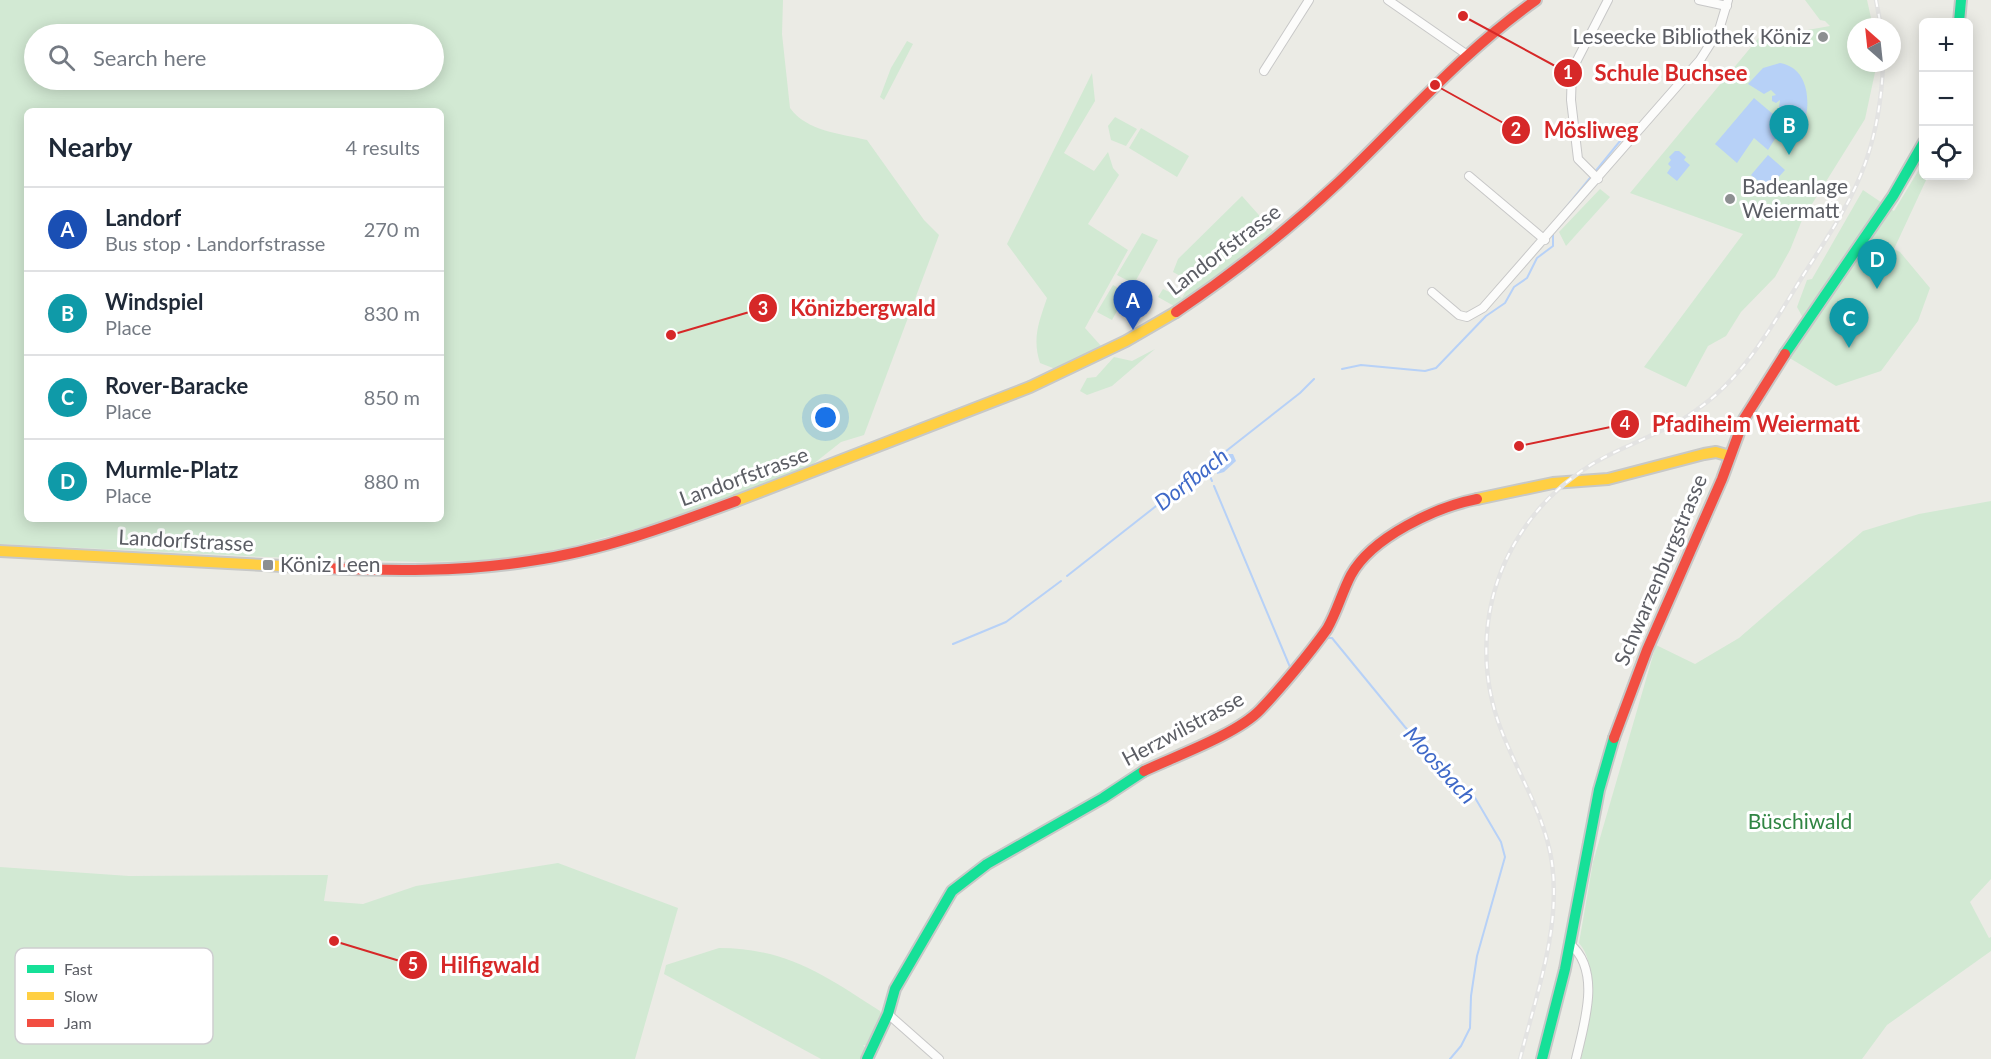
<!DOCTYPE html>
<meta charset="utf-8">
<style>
:root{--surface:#fff;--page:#f6f6f7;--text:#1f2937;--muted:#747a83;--line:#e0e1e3;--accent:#8d8f91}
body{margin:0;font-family:Lato,sans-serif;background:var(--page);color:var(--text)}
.controls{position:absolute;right:18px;top:18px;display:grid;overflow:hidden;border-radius:9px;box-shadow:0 3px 15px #0003}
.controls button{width:54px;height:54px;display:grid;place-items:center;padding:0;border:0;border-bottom:2px solid var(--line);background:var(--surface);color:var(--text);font:30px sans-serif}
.compass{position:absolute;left:1847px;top:18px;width:54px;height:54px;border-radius:50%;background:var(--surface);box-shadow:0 3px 15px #0003;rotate:333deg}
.you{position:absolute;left:826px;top:418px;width:21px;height:21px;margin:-15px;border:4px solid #fff;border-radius:50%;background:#1a73e8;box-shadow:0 0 0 9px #1a73e833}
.badge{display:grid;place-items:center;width:39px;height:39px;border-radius:50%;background:var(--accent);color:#fff;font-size:20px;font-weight:700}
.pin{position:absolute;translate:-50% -50px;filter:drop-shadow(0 2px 3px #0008)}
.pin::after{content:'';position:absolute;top:32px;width:21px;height:18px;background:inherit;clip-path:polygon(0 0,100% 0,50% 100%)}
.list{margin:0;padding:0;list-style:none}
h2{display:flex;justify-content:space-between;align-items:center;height:78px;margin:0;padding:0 24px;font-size:26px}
h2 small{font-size:20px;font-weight:400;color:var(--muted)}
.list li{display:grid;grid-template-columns:39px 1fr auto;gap:18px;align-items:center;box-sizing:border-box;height:84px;padding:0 24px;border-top:2px solid var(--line)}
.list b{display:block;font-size:22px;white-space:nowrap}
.list p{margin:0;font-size:20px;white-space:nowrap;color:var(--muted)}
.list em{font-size:20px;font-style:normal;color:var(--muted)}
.icon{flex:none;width:33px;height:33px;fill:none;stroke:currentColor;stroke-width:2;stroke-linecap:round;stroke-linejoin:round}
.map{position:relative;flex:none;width:1991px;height:1059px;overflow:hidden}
.search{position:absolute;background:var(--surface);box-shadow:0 3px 15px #0003;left:24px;top:24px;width:420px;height:66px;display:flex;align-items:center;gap:15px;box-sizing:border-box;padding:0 21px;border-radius:33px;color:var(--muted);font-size:22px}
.panel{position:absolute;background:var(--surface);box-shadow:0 3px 15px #0003;left:24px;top:108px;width:420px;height:414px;border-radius:9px}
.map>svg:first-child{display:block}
.green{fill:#d2e9d3;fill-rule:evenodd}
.water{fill:#b7d1f7}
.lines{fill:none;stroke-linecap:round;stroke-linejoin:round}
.stream{stroke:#b7d1f7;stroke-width:2}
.street-casing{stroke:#c7c7c7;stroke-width:10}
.fast-casing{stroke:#c7c8c7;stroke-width:14}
.slow-casing{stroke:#c7c8c7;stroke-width:14}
.jam-casing{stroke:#c7c8c7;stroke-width:14}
.street{stroke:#fcfcfb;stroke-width:8}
.fast{stroke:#16e098;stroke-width:10}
.slow{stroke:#ffcf43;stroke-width:10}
.jam{stroke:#f24e42;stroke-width:10}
.rail-casing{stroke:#e3e3e2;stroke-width:4.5}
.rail{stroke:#fff;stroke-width:2;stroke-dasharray:7;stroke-linecap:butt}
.poi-dot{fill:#8d8f91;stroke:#fff;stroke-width:2}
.labels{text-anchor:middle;stroke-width:6;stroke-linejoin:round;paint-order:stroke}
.poi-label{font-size:21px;fill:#5b5d64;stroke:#fff;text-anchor:start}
.street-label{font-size:21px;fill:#5b5d64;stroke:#fff}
.park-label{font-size:21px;fill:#308543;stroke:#fff}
.water-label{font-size:22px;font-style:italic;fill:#3f69c8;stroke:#fff}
.key{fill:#fff;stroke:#ceced0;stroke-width:1.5}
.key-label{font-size:16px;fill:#5b5d64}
.leader{fill:none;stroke:#d62828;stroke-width:2}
.callout-dot{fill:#d62828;stroke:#fff;stroke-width:2}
.mark-label{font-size:18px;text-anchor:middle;font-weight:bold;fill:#fff}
.callout-label{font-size:22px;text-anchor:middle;font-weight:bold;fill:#d62828;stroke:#fff;stroke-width:6;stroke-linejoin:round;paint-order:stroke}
</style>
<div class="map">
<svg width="1991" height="1059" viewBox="0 0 1991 1059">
<rect width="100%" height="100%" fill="#ebebe5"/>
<path class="green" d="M0 0H783L782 34 790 108C806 131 842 134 867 140L924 220 939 235 864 435 841 442 812 465 665 521 569 547 521 556 473 561 420 562 266 557 0 544ZM34 34H434V80H34ZM27 111H441V519H27Z
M1805 0H1867L1873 27H1856V63H1877L1865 119 1802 220 1790 250 1775 277 1741 312 1726 336 1708 346 1686 387 1644 367 1743 234 1630 193 1766 29 1779 35 1830 26 1825 21 1820 20Z
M907 41 913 44 884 100 880 97 891 68Z
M1092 73 1095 101 1064 153 1094 171 1108 152 1113 168 1119 175 1088 224 1128 250 1085 328 1102 347 1058 370 1040 363C1032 338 1039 322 1047 298L1007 244Z
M1115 117 1137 129 1126 146 1111 140 1108 126Z
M1141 128 1189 156 1177 177 1129 148Z
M1923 163 1924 176H1928L1894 249 1900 252 1930 288 1918 321 1881 371 1836 386 1778 351 1803 318 1797 307 1807 280 1812 279 1863 190 1894 211Z
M1600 189 1610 197 1566 246 1559 232Z
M1242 196 1274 232 1238 263 1174 306 1158 297 1163 289 1182 298 1191 282 1173 272 1178 259Z
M1142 233 1158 240 1134 284 1117 275Z
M1113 285 1127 293 1112 320 1097 312Z
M1155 349 1112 386 1087 395 1080 391 1087 378 1096 377 1114 357 1132 361Z
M1991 501V879L1970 902 1989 938 1991 937V951L1887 1025 1862 1059H1581C1588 1029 1601 968 1579 943L1593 862 1656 645 1695 664 1739 638 1863 531 1919 514Z
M558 863 678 908 635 1059H0V867L129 876 328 875 324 901 363 904 416 886Z
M719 948C787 948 826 976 880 1011L882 1016 869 1046 863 1045 868 1051 863 1059H821L664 974 666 965Z"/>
<path class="water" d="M1780 63C1809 68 1811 102 1804 125 1791 120 1788 108 1779 107L1780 100 1776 103 1772 101V96L1776 95 1771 90 1764 94 1748 84 1763 68Z
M1754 98 1787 126 1778 134 1768 150 1754 138 1737 163 1715 144Z
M1675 151H1679L1686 157 1684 160 1690 165 1677 181 1667 173 1671 167 1668 164 1671 160 1669 157Z
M1768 155 1785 170 1768 189 1751 175Z
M1227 454H1233L1236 461 1224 472 1217 474 1216 466Z"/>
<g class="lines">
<path class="stream" d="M1551 226 1629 130
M1342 369 1361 365 1425 371 1436 368 1486 316 1505 303 1514 287 1527 278 1537 258 1553 246V235
M1206 467 1212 481
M1214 486 1290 667
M1067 576 1300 393 1314 379
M953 644 1006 622 1061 581
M1298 674 1326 638H1332L1405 727 1458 783 1474 796 1501 842 1505 857 1477 956 1471 996 1470 1028 1461 1046 1450 1059"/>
<g class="street-casing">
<path id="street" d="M1388 0 1466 54
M1699 0 1727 6
M1264 71 1309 0
M1469 176 1545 240
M1598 179 1578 159 1571 100 1572 70 1608 0
M1432 292 1459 315 1467 317 1483 308 1700 60 1719 30 1728 0
M1570 944C1602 971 1584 1024 1576 1059
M888 1014 939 1059"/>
</g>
<g class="fast-casing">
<path id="fast" d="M1959 22 1961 0
M1785 354 1893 196 1924 142
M867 1059 888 1014 895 989 952 891 987 864 1103 798 1144 771
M1542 1059 1565 969 1599 790 1614 738"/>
</g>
<g class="slow-casing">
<path id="slow" d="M1477 499 1553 483 1608 479 1704 454 1716 452 1730 456
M736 501 1030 387 1126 341 1176 312
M0 551 321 568"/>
</g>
<g class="jam-casing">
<path id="jam" d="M1176 312C1234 273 1288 230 1339 182 1404 120 1462 52 1536 0
M321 568C391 571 461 572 530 561 601 551 669 526 736 501
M1614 738 1647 650 1722 479 1744 419 1785 354
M1144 771C1176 756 1237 734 1260 710 1281 688 1310 653 1327 629 1337 612 1342 592 1351 575 1372 537 1436 507 1477 499"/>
</g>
<use href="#street" class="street"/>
<use href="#fast" class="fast"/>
<use href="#slow" class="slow"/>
<use href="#jam" class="jam"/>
<g class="rail-casing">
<path id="rail" d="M1876 0 1881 27
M1520 1059C1536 995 1561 929 1552 863 1545 815 1519 776 1502 732 1480 677 1481 614 1506 560 1528 513 1565 476 1611 454 1640 440 1670 429 1695 411 1745 377 1773 324 1804 274 1827 238 1852 202 1866 161 1877 129 1882 96 1883 63"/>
</g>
<use href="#rail" class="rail"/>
</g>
<g class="poi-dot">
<circle cx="1823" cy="37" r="6"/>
<circle cx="1730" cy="199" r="6"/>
<rect x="262" y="559" width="12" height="12" rx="3"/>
</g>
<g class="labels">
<g class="poi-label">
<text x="1811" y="44" text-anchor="end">Leseecke Bibliothek Köniz</text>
<text x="1742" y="194">Badeanlage<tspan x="1742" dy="24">Weiermatt</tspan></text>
<text x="280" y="572">Köniz Leen</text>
</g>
<g class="street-label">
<text transform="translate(1224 250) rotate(-37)" y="7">Landorfstrasse</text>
<text transform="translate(744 477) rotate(-20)" y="7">Landorfstrasse</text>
<text transform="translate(186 541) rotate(3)" y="7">Landorfstrasse</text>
<text transform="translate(1661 570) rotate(-67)" y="7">Schwarzenburgstrasse</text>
<text transform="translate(1183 729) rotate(-28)" y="7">Herzwilstrasse</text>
</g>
<g class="park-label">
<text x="1800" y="829">Büschiwald</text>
</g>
<g class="water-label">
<text transform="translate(1191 479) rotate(-38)" y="8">Dorfbach</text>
<text transform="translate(1440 765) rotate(48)" y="8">Moosbach</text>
</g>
</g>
<rect x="15" y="948" width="198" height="96" rx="9" class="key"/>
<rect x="27" y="965" width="27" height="8" fill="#16e098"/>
<rect x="27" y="992" width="27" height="8" fill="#ffcf43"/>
<rect x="27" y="1019" width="27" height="8" fill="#f24e42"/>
<g class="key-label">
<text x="64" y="975">Fast</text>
<text x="64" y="1002">Slow</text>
<text x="64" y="1029">Jam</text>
</g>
<path class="leader" d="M1463 16L1568 73M1435 85L1516 130M671 335L763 308M1519 446L1625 424M334 941L413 965"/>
<g class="callout-dot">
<circle cx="1463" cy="16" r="6"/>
<circle cx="1435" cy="85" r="6"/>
<circle cx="671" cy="335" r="6"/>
<circle cx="1519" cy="446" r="6"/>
<circle cx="334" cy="941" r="6"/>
<circle cx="1568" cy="73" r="15"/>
<circle cx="1516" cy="130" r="15"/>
<circle cx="763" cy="308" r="15"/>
<circle cx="1625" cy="424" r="15"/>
<circle cx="413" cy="965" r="15"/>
</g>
<g class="mark-label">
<text x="1568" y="79">1</text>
<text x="1516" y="136">2</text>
<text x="763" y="315">3</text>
<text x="1625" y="430">4</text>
<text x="413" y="971">5</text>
</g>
<g class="callout-label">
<text x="1671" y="81">Schule Buchsee</text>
<text x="1591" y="138">Mösliweg</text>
<text x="863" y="316">Könizbergwald</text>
<text x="1756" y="432">Pfadiheim Weiermatt</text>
<text x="490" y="973">Hilfigwald</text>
</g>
</svg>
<div class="controls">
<button>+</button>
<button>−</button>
<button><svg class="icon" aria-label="locate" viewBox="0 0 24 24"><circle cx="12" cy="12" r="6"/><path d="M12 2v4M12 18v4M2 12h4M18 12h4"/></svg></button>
</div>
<svg class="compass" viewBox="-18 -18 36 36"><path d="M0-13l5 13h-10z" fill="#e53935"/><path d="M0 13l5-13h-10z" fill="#747a83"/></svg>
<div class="you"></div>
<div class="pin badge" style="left:1133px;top:330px;background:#1a4fb4">A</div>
<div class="pin badge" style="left:1789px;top:155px;background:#0f9aa8">B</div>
<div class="pin badge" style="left:1849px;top:348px;background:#0f9aa8">C</div>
<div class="pin badge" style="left:1877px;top:289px;background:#0f9aa8">D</div>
<div class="search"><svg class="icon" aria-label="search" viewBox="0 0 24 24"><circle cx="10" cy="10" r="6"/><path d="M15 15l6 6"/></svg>Search here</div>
<section class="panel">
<h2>Nearby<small>4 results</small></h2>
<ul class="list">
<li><span class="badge" style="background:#1a4fb4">A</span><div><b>Landorf</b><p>Bus stop · Landorfstrasse</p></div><em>270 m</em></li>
<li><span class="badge" style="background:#0f9aa8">B</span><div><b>Windspiel</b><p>Place</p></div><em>830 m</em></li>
<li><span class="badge" style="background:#0f9aa8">C</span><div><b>Rover-Baracke</b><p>Place</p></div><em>850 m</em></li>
<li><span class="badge" style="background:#0f9aa8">D</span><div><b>Murmle-Platz</b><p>Place</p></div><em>880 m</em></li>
</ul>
</section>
</div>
